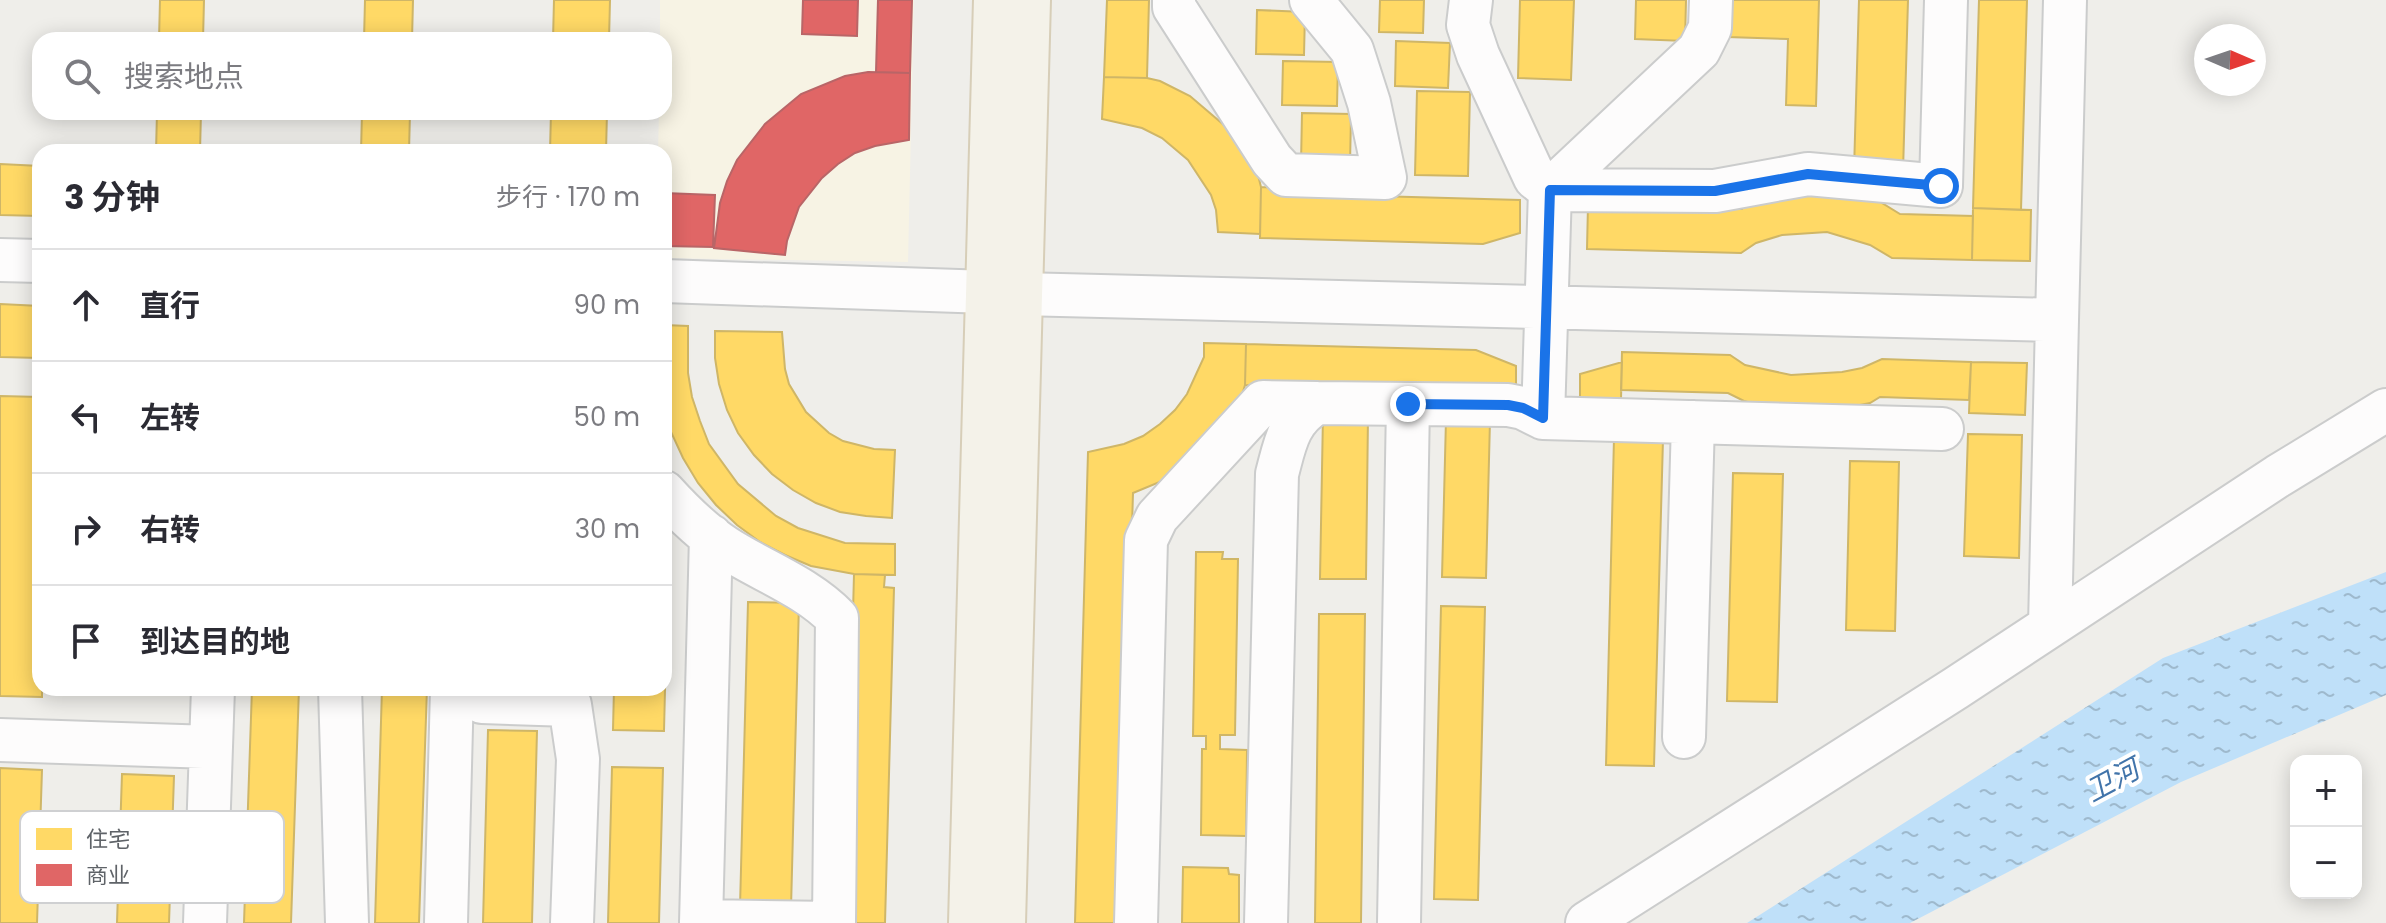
<!DOCTYPE html>
<html lang="zh">
<meta charset="utf-8">
<style>
:root{--surface:#fff;--page:#f7f7f7;--text:#2b2b33;--muted:#7c7c81;--line:#e1e1e2}
body{margin:0;font-family:Poppins,"Noto Sans SC",sans-serif;background:var(--page);color:var(--text)}
.controls{position:absolute;right:24px;bottom:24px;display:grid;overflow:hidden;border-radius:16px;box-shadow:0 4px 20px #0003}
.controls button{width:72px;height:72px;display:grid;place-items:center;padding:0;border:0;border-bottom:2px solid var(--line);background:var(--surface);color:var(--text);font:40px sans-serif}
.compass{position:absolute;left:2194px;top:24px;width:72px;height:72px;border-radius:50%;background:var(--surface);box-shadow:0 4px 20px #0003;rotate:92deg}
.stop{position:absolute;width:24px;height:24px;margin:-18px;border:6px solid #1a73e8;border-radius:50%;background:#fff}
.stop.end{background:#1a73e8;border-color:#fff;box-shadow:0 2px 8px #0008}
.list{margin:0;padding:0;list-style:none}
h2{display:flex;justify-content:space-between;align-items:center;height:104px;margin:0;padding:0 32px;font-size:34px}
h2 small{font-size:26px;font-weight:400;color:var(--muted)}
.list li{display:grid;grid-template-columns:52px 1fr auto;gap:24px;align-items:center;box-sizing:border-box;height:112px;padding:0 32px;border-top:2px solid var(--line)}
.list b{display:block;font-size:30px;white-space:nowrap}
.list em{font-size:26px;font-style:normal;color:var(--muted)}
.icon{flex:none;width:44px;height:44px;fill:none;stroke:currentColor;stroke-width:2;stroke-linecap:round;stroke-linejoin:round}
.map{position:relative;flex:none;width:2386px;height:923px;overflow:hidden}
.search{position:absolute;background:var(--surface);box-shadow:0 4px 20px #0003;left:32px;top:32px;width:640px;height:88px;display:flex;align-items:center;gap:20px;box-sizing:border-box;padding:0 28px;border-radius:24px;color:var(--muted);font-size:30px}
.panel{position:absolute;background:var(--surface);box-shadow:0 4px 20px #0003;left:32px;top:144px;width:640px;height:552px;border-radius:24px}
.map>svg:first-child{display:block}
.commercial{fill:#f7f3e4}
.water{fill:url(#water-ripples)}
.homes{fill:#ffd966;stroke:#cfb667;stroke-width:2}
.shops{fill:#e06666;stroke:#b96567;stroke-width:2}
.lines{fill:none;stroke-linecap:round;stroke-linejoin:round}
.minor-casing{stroke:#cbcccc;stroke-width:46}
.major-casing{stroke:#d7ceb8;stroke-width:48}
.minor{stroke:#fdfcfc;stroke-width:42}
.major{stroke:#f4f2e9;stroke-width:44}
.route{stroke:#1a73e8;stroke-width:10}
.labels{text-anchor:middle;stroke-width:8;stroke-linejoin:round;paint-order:stroke}
.water-label{font-size:28px;font-style:italic;fill:#4174aa;stroke:#fff}
.key{fill:#fff;stroke:#cfd0d2;stroke-width:2}
.key-label{font-size:22px;fill:#5f6368}
</style>
<div class="map">
<svg width="2386" height="923" viewBox="0 0 2386 923">
<defs>
<pattern id="water-ripples" width="26" height="14" patternUnits="userSpaceOnUse" patternTransform="scale(2)"><rect width="26" height="14" fill="#bfe0f9"/><path d="M2 4q2-2 4 0t4 0M15 11q2-2 4 0t4 0" fill="none" stroke="#9eb9cd"/></pattern>
</defs>
<rect width="100%" height="100%" fill="#efeeea"/>
<path class="commercial" d="M660 0H914L908 262 664 258V152H658L659 112H664V40H660Z"/>
<path class="water" d="M2386 572V695L2181 782 1910 923H1747L2163 658Z"/>
<path class="homes" d="M160 0H204L203 40H159Z
M365 0H413L412 40H364Z
M554 0H610L609 40H553Z
M1107 0H1149L1147 78 1104 77Z
M1380 0H1424L1423 33 1379 32Z
M1520 0H1574L1571 80 1518 78Z
M1636 0H1686L1685 41 1635 39Z
M1729 0H1819L1816 106 1786 105 1788 39 1728 37Z
M1859 0H1908L1903 171 1854 170Z
M1979 0H2027L2021 210 1973 208Z
M1257 10 1305 12 1304 55 1256 54Z
M1396 41 1450 43 1448 88 1395 86Z
M1283 61 1338 62 1337 106 1282 105Z
M1104 77 1147 78 1160 81 1190 96 1225 126 1258 175 1261 187 1260 234 1218 232 1216 210 1211 195 1188 160 1162 138 1142 128 1102 119Z
M1417 91 1470 92 1468 176 1415 175Z
M157 112H201L200 152H156Z
M362 112H410L409 152H361Z
M551 112H607L606 152H550Z
M1302 113 1351 114 1350 165 1301 164Z
M0 164 40 166V216L0 215Z
M1261 187 1302 188V194L1520 200V233L1483 244 1260 238Z
M1826 188 1877 200 1900 214 1973 216 1972 260 1892 258 1870 245 1827 232 1782 235 1756 243 1741 253 1587 249 1588 205 1742 209 1746 203Z
M1973 208 2031 210 2030 261 1972 260Z
M0 304 40 306V358L0 357Z
M664 325 688 326V373L692 397 700 421 709 444 738 484 776 516 798 528 845 543 895 544V575L854 574 811 566 785 555 760 542 737 525 716 505 698 483 683 458 671 432 664 407Z
M715 331 782 332 785 369 789 384 806 412 829 433 843 441 874 449 895 450 892 518 866 516 840 512 816 503 793 490 772 474 754 455 738 433 727 410 719 384 715 358Z
M1204 343 1246 344 1245 385 1242 395 1167 479 1133 493 1120 923H1075L1088 452 1124 444 1143 436 1160 424 1175 410 1187 394 1204 357Z
M1246 344 1476 350 1516 366V391L1245 385Z
M1622 352 1730 355 1745 365 1791 375 1842 372 1862 368 1882 359 1971 362 1969 400 1880 397 1870 403 1835 410H1776L1744 401 1728 393 1621 390Z
M1622 362 1621 399 1580 398V374Z
M1971 362 2027 363 2025 415 1969 413Z
M0 396 40 397V688H42V697L0 696Z
M1323 415 1368 416 1366 579H1320Z
M1446 419 1490 420 1486 578 1442 577Z
M1968 434 2022 435 2019 558 1964 556Z
M1614 438 1663 439 1654 766 1606 765Z
M1850 461 1899 462 1895 631 1846 630Z
M1733 473 1783 474 1777 702 1727 701Z
M664 526H669L664 731 613 730 614 688H664Z
M1196 552H1223L1222 559H1238L1235 735H1220V749L1247 750 1246 836 1201 835 1202 749H1206V736H1193Z
M854 574 885 575 884 587 894 588 885 923H845Z
M748 602 799 603 791 908 740 907Z
M1441 606 1485 607 1478 900 1434 899Z
M1319 614H1365L1361 923H1315Z
M252 688H299L291 923H244Z
M382 688H427L419 923H375Z
M488 730 537 731 532 923H483Z
M612 767 663 768 659 923H608Z
M0 768 42 770 37 923H0Z
M122 774 174 776 169 923H117Z
M1183 867 1228 868 1229 874 1239 875V923H1182Z"/>
<path class="shops" d="M803 0H858L857 36 802 34Z
M878 0H912L910 73 876 72Z
M868 72 910 73 909 140 875 146 855 153 838 164 822 178 799 207 787 241 785 255 714 248 720 203 727 181 737 160 765 124 801 94 845 76Z
M664 193 715 195 713 247 664 246Z"/>
<g class="lines">
<g class="minor-casing">
<path id="minor" d="M1174 0V7L1272 160 1286 175 1385 178 1369 103 1352 50 1311 0
M1471 0 1468 25 1478 55 1535 178 1550 190 1715 191 1808 174 1941 186 1946 0
M0 260 40 261
M664 281 988 292
M1020 294 2057 320 2065 0
M1543 418 1550 190 1699 50 1710 28 1711 0
M664 492C683 513 701 531 725 547 762 571 806 586 837 618L834 923
M2050 626 2057 320
M340 688 347 923
M476 688 482 702 570 705 578 759 572 923
M1684 737 1693 422
M0 740 211 747
M701 921 834 923
M205 923 213 688
M446 923 452 688
M701 923 711 536
M1136 923 1146 540 1157 517 1263 402 1317 403
M1266 923 1277 474C1285 444 1288 420 1317 403L1508 405 1523 408 1543 418 1942 429
M1399 923 1408 404
M1587 923 1956 688 2278 476 2386 410"/>
</g>
<g class="major-casing">
<path id="major" d="M971 923 996 0
M1003 923 1028 0"/>
</g>
<use href="#minor" class="minor"/>
<use href="#major" class="major"/>
</g>
<g class="lines">
<path class="route" d="M1408 404 1508 405 1523 408 1543 418 1550 190 1715 191 1808 174 1941 186"/>
</g>
<g class="labels">
<g class="water-label">
<text transform="translate(2112 780) rotate(-28)" y="10">卫河</text>
</g>
</g>
<rect x="20" y="811" width="264" height="92" rx="12" class="key"/>
<rect x="36" y="828" width="36" height="22" fill="#ffd966"/>
<rect x="36" y="864" width="36" height="22" fill="#e06666"/>
<g class="key-label">
<text x="86" y="847">住宅</text>
<text x="86" y="883">商业</text>
</g>
</svg>
<div class="controls">
<button>+</button>
<button>−</button>
</div>
<svg class="compass" viewBox="-18 -18 36 36"><path d="M0-13l5 13h-10z" fill="#e53935"/><path d="M0 13l5-13h-10z" fill="#7c7c81"/></svg>
<div class="stop" style="left:1941px;top:186px"></div>
<div class="stop end" style="left:1408px;top:404px"></div>
<div class="search"><svg class="icon" aria-label="search" viewBox="0 0 24 24"><circle cx="10" cy="10" r="6"/><path d="M15 15l6 6"/></svg>搜索地点</div>
<section class="panel">
<h2>3 分钟<small>步行 · 170 m</small></h2>
<ul class="list">
<li><svg class="icon" aria-label="ahead" viewBox="0 0 24 24"><path d="M12 20V5M6 11l6-6 6 6"/></svg><div><b>直行</b></div><em>90 m</em></li>
<li><svg class="icon" aria-label="left" viewBox="0 0 24 24"><path d="M17 20v-9H6M10 6l-5 5 5 5"/></svg><div><b>左转</b></div><em>50 m</em></li>
<li><svg class="icon" aria-label="right" viewBox="0 0 24 24"><path d="M7 20v-9h11M14 6l5 5-5 5"/></svg><div><b>右转</b></div><em>30 m</em></li>
<li><svg class="icon" aria-label="arrive" viewBox="0 0 24 24"><path d="M6 21V4h12l-3 4 3 4H6"/></svg><div><b>到达目的地</b></div></li>
</ul>
</section>
</div>
